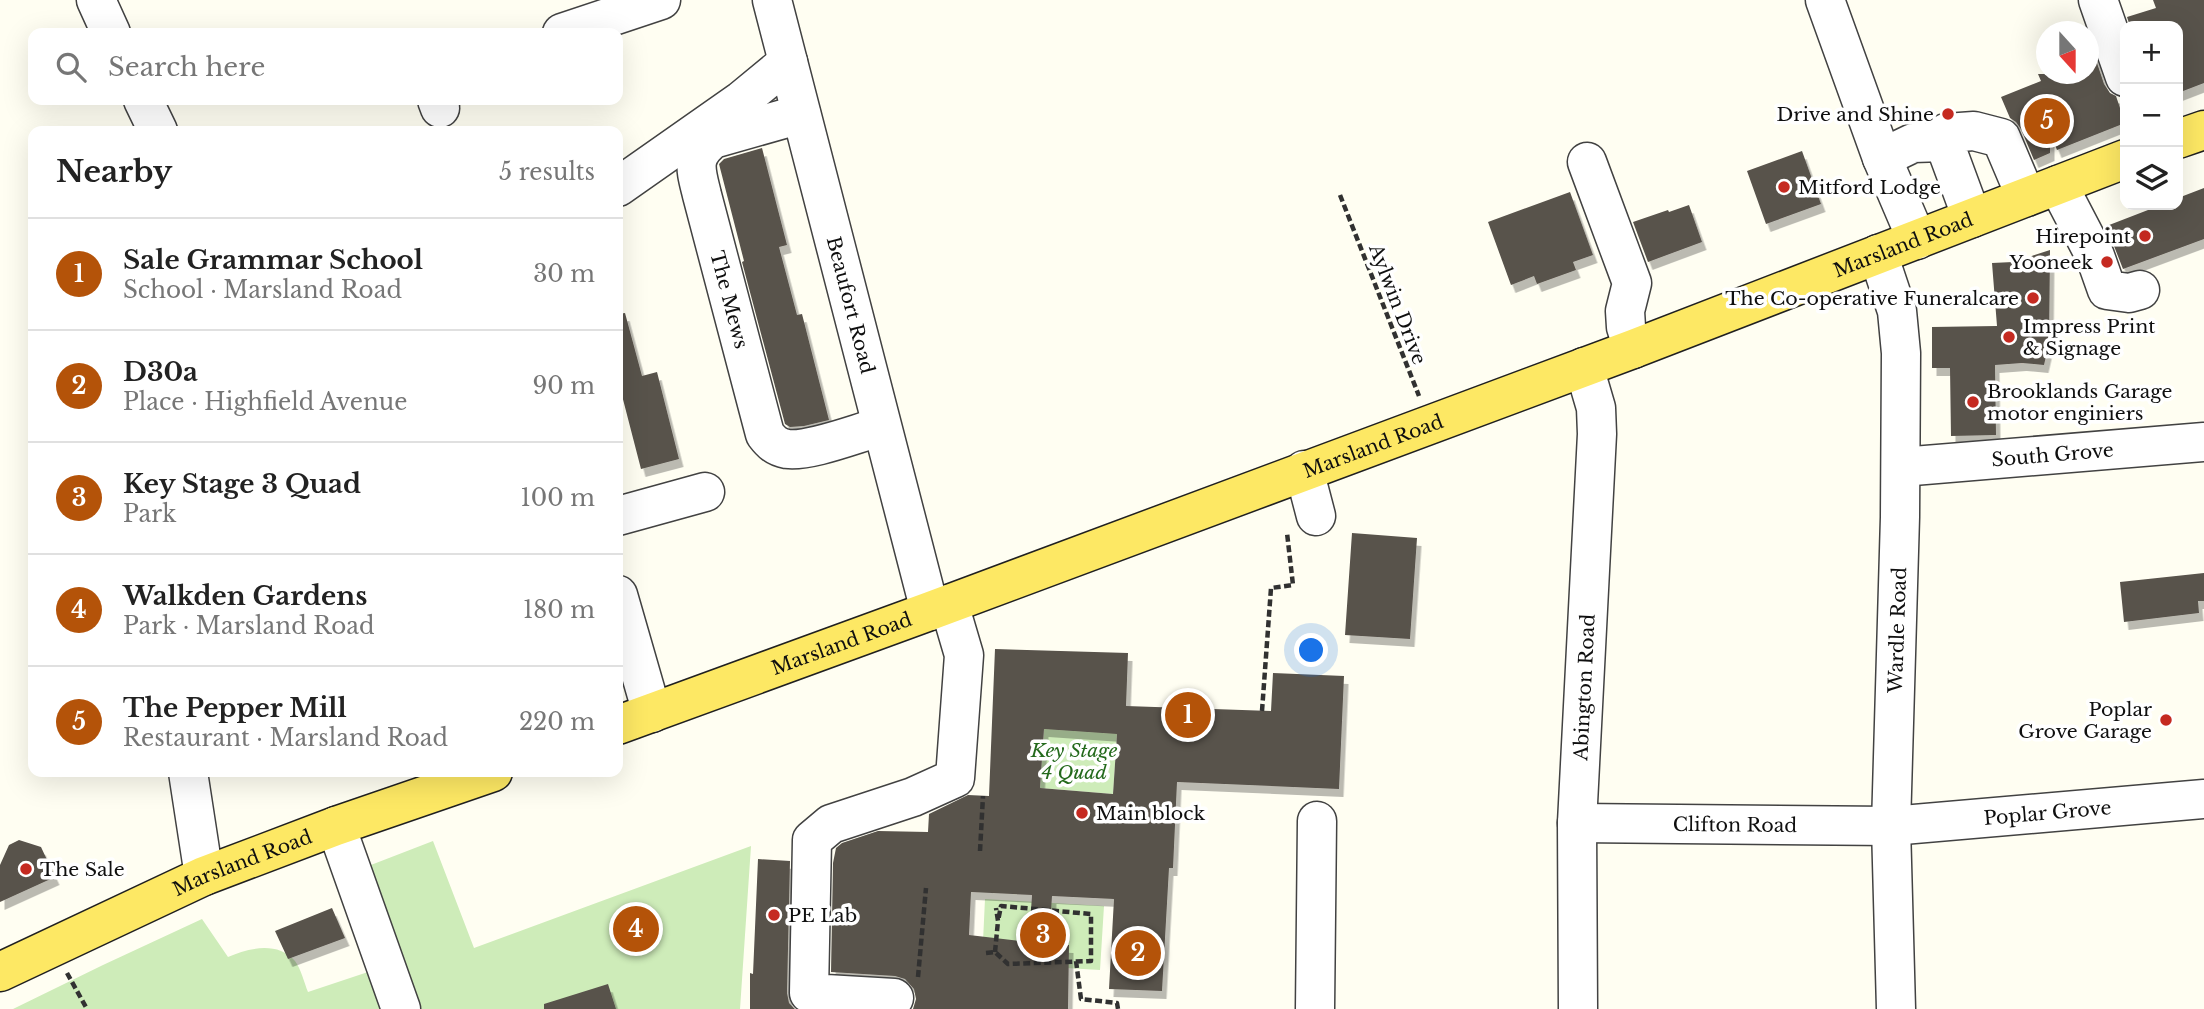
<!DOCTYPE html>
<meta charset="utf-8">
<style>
:root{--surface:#fff;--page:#f2f2f2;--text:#222;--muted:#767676;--line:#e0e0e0;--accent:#b45309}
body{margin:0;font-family:"Libre Baskerville",serif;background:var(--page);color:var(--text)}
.controls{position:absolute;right:21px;top:21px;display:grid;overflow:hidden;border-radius:14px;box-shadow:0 7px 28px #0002}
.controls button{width:63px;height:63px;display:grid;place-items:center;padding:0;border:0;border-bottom:2px solid var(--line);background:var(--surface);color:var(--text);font:35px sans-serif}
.compass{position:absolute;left:2036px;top:21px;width:63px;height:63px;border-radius:50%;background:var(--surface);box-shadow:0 7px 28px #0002;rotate:159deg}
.you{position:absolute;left:1312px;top:651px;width:24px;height:24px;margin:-18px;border:5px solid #fff;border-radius:50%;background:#1a73e8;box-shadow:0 0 0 10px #1a73e833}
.badge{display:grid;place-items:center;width:46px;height:46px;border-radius:50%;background:var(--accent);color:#fff;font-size:23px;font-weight:700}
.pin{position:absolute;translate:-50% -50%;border:4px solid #fff;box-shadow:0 2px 7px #0006}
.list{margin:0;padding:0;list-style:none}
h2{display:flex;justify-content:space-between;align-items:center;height:91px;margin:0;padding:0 28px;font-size:30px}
h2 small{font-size:23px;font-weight:400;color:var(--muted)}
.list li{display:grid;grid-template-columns:46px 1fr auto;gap:21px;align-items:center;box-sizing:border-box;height:112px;padding:0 28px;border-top:2px solid var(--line)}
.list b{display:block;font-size:26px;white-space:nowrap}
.list p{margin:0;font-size:23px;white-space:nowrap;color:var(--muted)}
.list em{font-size:23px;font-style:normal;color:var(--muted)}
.icon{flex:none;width:38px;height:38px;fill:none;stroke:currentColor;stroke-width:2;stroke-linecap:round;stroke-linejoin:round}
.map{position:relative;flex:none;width:2204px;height:1009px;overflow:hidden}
.search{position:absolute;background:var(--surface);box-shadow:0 7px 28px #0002;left:28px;top:28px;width:595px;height:77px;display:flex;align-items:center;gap:18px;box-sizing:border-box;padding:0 24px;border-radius:14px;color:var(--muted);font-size:26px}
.panel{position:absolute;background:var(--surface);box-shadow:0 7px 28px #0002;left:28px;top:126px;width:595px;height:651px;border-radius:14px}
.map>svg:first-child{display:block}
.green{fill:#ceecb9}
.building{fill:#58524b;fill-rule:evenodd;filter:url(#shadow)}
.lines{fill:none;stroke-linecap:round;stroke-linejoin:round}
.minor-casing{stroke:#424242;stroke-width:41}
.major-casing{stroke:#202020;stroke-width:41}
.path{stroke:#313131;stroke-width:4.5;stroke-dasharray:7 3.5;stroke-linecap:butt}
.minor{stroke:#fff;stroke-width:38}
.major{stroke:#fde864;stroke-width:38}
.poi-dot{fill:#c52a21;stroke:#fff;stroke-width:2.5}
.labels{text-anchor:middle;stroke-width:7;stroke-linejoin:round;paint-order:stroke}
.poi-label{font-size:19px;fill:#0f0f0f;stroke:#fff;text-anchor:start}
.street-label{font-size:19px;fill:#0f0f0f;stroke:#fff}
.park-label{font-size:19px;font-style:italic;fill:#246a1c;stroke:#fff}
</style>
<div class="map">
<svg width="2204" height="1009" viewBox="0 0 2204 1009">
<defs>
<filter id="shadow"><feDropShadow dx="4.5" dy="8" stdDeviation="0" flood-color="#0004"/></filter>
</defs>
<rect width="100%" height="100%" fill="#fffef2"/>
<path class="green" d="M1118 720 1113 794 1040 788 1044 729Z
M433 841 474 948 751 846 740 1009H13L103 965 202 919 228 957C248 948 278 941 295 961 301 969 304 982 308 992L377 969 345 875Z
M985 899 1104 906 1100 970 982 963Z"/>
<path class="building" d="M2153 0H2204V83L2178 93V26H2130L2127 17 2156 8Z
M2089 39 2104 84 2110 93 2116 96 2125 123 2057 150 2050 132V153L2034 160 2021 129 2016 122 2010 118 2001 97 2041 81 2038 74H2089Z
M762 148 787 245 779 247 797 315 802 314 829 420 804 426 790 427 785 424 742 262 744 261 719 164 724 159Z
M1802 151 1821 204 1766 224 1747 171Z
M2204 188V239L2123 269 2114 246 2104 227 2161 205H2178V198Z
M1570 192 1593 255 1573 262 1576 270 1537 284 1534 276 1511 285 1488 222Z
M1689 205 1702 242 1648 262 1633 222 1668 210 1669 212Z
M2050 250 2049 343 2044 365 2022 363 1995 365 1996 435 1951 436 1950 368H1932V327L1997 326 1992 263 2013 262Z
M625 313 642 376 657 372 679 459 641 469 618 380V314Z
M1352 533 1417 538 1410 639 1345 635Z
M2204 573V601H2198L2199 613 2124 622 2120 582Z
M995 649 1128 653 1126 706 1271 711 1273 673 1344 676 1339 789 1177 782 1173 868H1169L1162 991 1109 989 1114 899 1052 896 1049 944 1069 945 1068 1009H913L916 999 914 989 905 979 895 976 831 972 833 863 836 848 842 843 878 831 928 832 929 814 968 795 989 796ZM1044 729 1117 734 1113 794 1040 788ZM971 892 1032 895 1029 942 969 935Z
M19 840 41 847 55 877 0 902V865L9 845Z
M758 859 790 861 787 993 789 1003 795 1009H750V973L753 974Z
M332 908 345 938 288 959 275 931Z
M608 984 616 1009H544V1004Z"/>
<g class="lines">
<g class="minor-casing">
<g id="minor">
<path d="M96 0 111 33"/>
<path id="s1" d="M772 0 930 611"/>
<path d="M1825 0 1882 158 1917 240"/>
<path d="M2098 0 2125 77"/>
<path d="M562 33 661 0"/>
<path d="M143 100 158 131"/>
<path d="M437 100 440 108"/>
<path id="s2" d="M801 114 713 139C690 157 696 170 702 195L765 434C771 442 776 447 787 449 810 452 857 433 880 427"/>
<path d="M1882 158 1913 143 1944 142"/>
<path d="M1587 162 1632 283 1625 311 1626 327 1633 349"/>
<path d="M2058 185 2095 256 2107 290 2129 293 2140 290"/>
<path d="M618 187 742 100 788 62"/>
<path d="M1972 218 1944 142 1946 133 1974 131 2001 138 2026 197"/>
<path d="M1878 254 1897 311 1901 353 1900 517 1891 826 1896 1009"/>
<path id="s3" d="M1901 467 2204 442"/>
<path d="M1304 470 1316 516"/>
<path d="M618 516 705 492"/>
<path d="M618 595 652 713"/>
<path d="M188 772 204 876"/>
<path id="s4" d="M1577 823 1891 826 2204 799"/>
<path d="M336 826 401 1009"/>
<path d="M894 998 809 993 812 840 831 824 913 797 955 778 964 655 949 604"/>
<path d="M1315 1009 1317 821"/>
<path id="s5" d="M1578 1009 1577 823 1597 434 1596 408 1584 367"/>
</g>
</g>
<g class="major-casing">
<g id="major">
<path d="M2178 139 2204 130"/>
<path id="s6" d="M618 725 930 611 1633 349 2125 159"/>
<path id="s7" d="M0 972 204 876 336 826 493 772"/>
</g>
</g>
<path class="path" d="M1340 195 1419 396
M1262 711 1271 588 1293 585 1287 533
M980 851 983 796
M995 952 998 921 996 908
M986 953 995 952 1008 964 1091 961V914L1001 906 998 921
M1076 961 1081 999 1117 1003 1118 1009
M67 973 87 1009
M918 977 926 888"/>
<use href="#minor" class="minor"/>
<use href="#major" class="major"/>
</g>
<g class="poi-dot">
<circle cx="1948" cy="114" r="7"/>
<circle cx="1784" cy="187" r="7"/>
<circle cx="2145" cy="236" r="7"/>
<circle cx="2107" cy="262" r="7"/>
<circle cx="2033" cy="298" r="7"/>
<circle cx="2009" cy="337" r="7"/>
<circle cx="1973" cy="402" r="7"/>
<circle cx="2166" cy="720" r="7"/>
<circle cx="1082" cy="813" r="7"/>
<circle cx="26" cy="869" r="7"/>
<circle cx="774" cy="915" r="7"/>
</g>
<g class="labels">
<g class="poi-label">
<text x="1934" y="121" text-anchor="end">Drive and Shine</text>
<text x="1798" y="194">Mitford Lodge</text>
<text x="2131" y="243" text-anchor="end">Hirepoint</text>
<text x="2093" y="269" text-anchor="end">Yooneek</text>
<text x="2019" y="305" text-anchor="end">The Co-operative Funeralcare</text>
<text x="2023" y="333">Impress Print<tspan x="2023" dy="22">&amp; Signage</tspan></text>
<text x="1987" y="398">Brooklands Garage<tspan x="1987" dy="22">motor enginiers</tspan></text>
<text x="2152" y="716" text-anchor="end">Poplar<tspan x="2152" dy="22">Grove Garage</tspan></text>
<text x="1096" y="820">Main block</text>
<text x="40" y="876">The Sale</text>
<text x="788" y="922">PE Lab</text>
</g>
<g class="street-label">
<text dy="7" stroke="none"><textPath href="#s6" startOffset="1372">Marsland Road</textPath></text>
<text dy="7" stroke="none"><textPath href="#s2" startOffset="262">The Mews</textPath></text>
<text transform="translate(1398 304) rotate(69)" y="7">Aylwin Drive</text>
<text dy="7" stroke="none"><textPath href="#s1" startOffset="315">Beaufort Road</textPath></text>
<text dy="7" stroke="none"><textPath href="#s6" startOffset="805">Marsland Road</textPath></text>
<text dy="7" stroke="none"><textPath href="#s3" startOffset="152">South Grove</textPath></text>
<text transform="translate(1897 630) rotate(-88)" y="7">Wardle Road</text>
<text dy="7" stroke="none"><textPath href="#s6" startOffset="238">Marsland Road</textPath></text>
<text dy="7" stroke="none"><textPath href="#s5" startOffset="322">Abington Road</textPath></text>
<text dy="7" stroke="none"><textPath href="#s4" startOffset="471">Poplar Grove</textPath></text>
<text dy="7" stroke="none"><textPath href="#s4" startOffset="158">Clifton Road</textPath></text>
<text dy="7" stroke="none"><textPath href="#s7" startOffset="266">Marsland Road</textPath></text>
</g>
<g class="park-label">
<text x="1074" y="757">Key Stage<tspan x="1074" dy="22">4 Quad</tspan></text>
</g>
</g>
</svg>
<div class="controls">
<button>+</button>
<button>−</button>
<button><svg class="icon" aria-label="layers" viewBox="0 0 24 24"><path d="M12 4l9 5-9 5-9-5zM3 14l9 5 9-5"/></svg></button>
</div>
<svg class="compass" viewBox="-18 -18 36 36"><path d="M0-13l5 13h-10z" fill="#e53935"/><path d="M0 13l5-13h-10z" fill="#767676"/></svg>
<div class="you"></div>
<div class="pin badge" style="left:1188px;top:715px">1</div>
<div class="pin badge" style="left:1138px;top:953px">2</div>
<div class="pin badge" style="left:1043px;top:935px">3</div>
<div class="pin badge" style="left:636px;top:929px">4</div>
<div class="pin badge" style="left:2047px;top:121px">5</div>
<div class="search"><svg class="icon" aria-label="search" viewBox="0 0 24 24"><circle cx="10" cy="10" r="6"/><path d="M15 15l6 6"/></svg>Search here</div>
<section class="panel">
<h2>Nearby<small>5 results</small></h2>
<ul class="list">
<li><span class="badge">1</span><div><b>Sale Grammar School</b><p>School · Marsland Road</p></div><em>30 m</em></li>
<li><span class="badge">2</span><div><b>D30a</b><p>Place · Highfield Avenue</p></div><em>90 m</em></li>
<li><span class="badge">3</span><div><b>Key Stage 3 Quad</b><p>Park</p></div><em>100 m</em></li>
<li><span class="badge">4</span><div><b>Walkden Gardens</b><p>Park · Marsland Road</p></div><em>180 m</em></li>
<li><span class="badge">5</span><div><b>The Pepper Mill</b><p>Restaurant · Marsland Road</p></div><em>220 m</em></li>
</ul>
</section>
</div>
